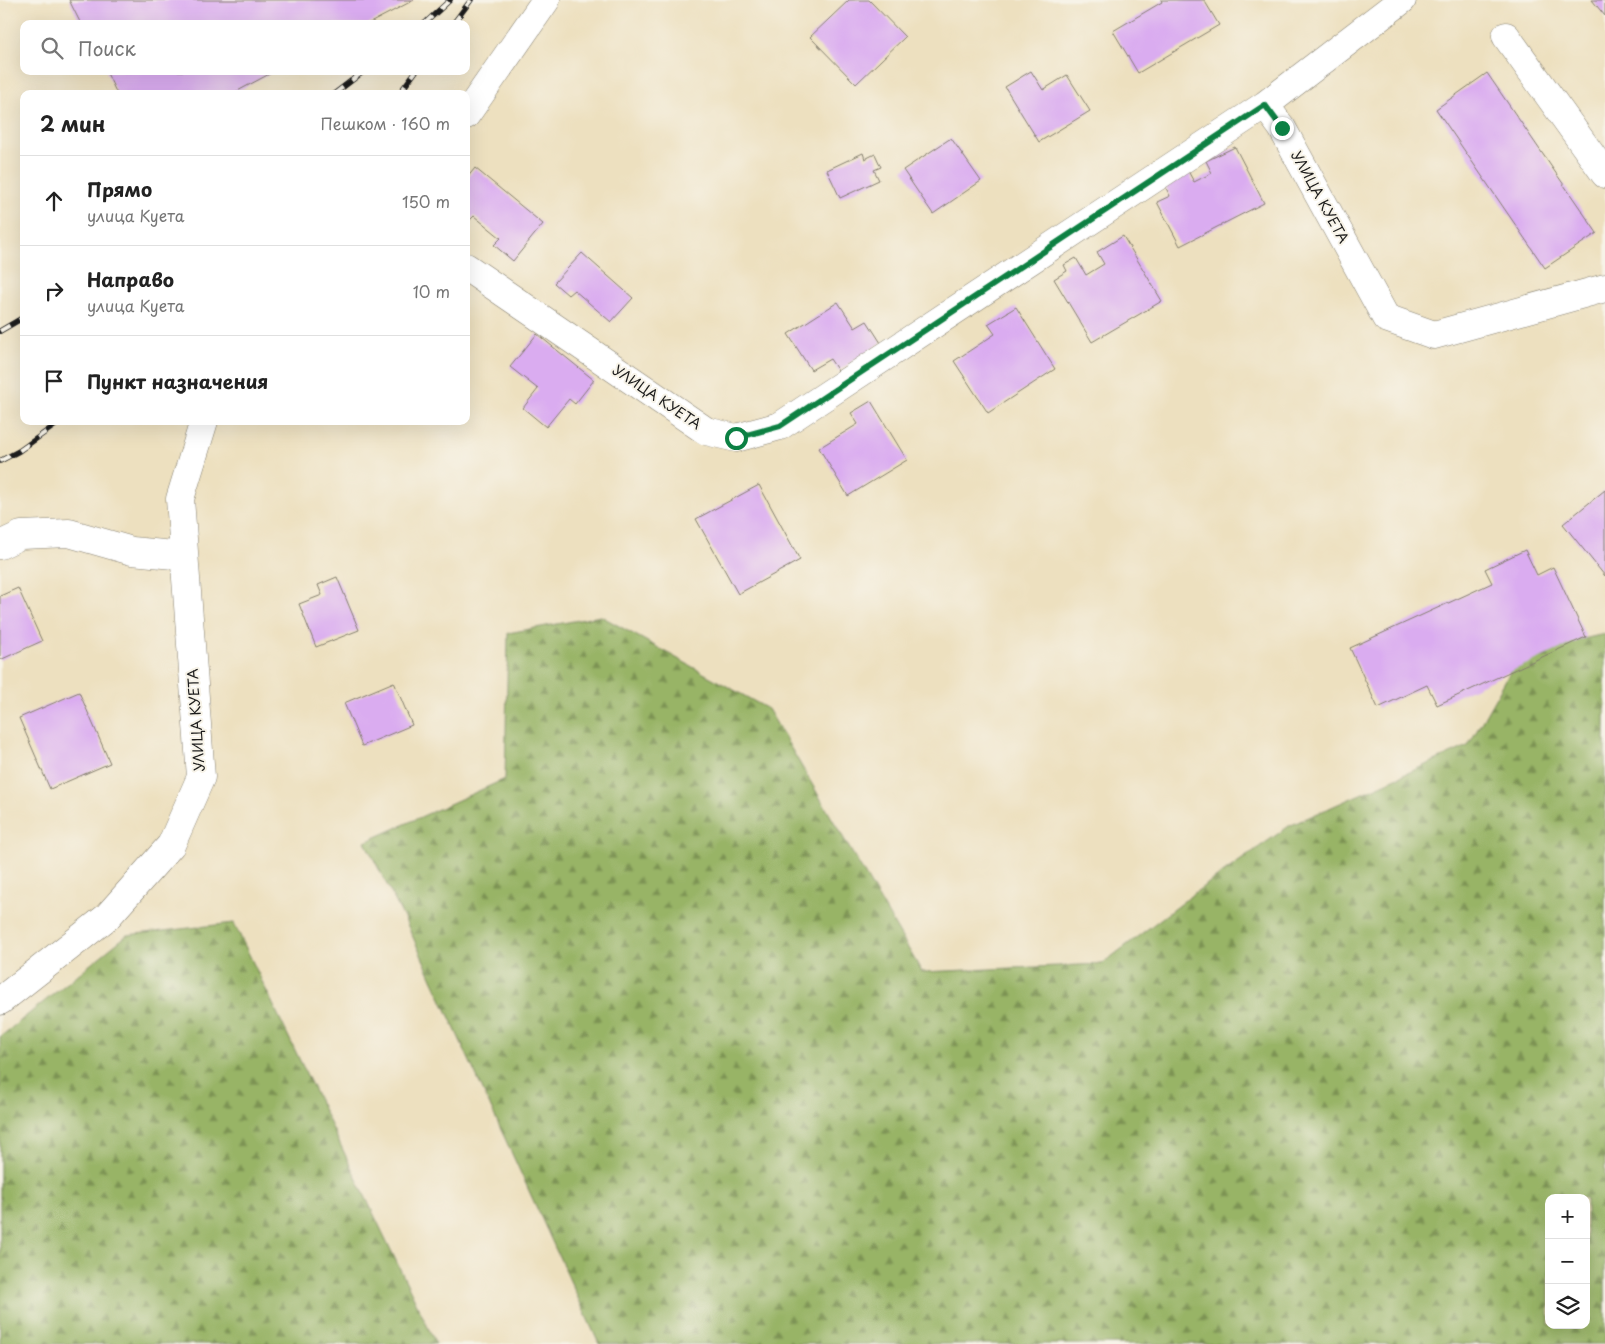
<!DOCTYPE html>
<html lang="ru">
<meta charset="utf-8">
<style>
:root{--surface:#fff;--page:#f2f2f2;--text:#222;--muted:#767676;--line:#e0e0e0}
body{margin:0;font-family:"Playpen Sans",sans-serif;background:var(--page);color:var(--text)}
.controls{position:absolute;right:15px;bottom:15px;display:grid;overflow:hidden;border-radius:10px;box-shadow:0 5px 20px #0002}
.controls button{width:45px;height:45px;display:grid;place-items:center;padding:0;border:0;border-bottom:1px solid var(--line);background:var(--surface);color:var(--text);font:25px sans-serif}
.stop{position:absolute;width:15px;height:15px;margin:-11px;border:4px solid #0b8043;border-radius:50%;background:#fff}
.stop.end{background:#0b8043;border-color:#fff;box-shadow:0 1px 5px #0008}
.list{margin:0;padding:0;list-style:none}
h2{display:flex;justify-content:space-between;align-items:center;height:65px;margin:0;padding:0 20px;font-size:21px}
h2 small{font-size:16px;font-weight:400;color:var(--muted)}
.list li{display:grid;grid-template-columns:32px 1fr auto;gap:15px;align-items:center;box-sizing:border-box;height:90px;padding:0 20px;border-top:1px solid var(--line)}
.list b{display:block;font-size:19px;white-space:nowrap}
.list p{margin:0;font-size:16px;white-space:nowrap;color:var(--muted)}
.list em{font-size:16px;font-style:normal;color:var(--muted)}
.icon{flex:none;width:28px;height:28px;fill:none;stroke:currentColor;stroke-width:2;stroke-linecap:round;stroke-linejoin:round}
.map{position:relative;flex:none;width:1605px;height:1344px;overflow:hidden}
.search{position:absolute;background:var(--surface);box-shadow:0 5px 20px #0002;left:20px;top:20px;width:450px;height:55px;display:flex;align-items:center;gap:12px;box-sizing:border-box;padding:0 18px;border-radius:10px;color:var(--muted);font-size:19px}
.panel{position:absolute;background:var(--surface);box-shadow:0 5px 20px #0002;left:20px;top:90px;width:450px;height:335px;border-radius:10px}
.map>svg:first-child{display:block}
.forest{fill:url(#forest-firs);stroke:#5a6841;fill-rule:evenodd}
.building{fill:#daacf0}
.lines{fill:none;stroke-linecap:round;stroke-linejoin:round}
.minor-casing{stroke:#847e6e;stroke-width:29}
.minor{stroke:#fff;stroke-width:28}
.rail-casing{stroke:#1c1c1c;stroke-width:5.5}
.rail{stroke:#f7f3e8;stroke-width:4;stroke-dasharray:11;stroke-linecap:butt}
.route{stroke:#0b8043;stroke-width:6}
.labels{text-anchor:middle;stroke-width:4;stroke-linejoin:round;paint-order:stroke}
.street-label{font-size:14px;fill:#1c1c1c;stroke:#f7f3e8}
</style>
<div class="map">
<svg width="1605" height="1344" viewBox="0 0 1605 1344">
<defs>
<pattern id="forest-firs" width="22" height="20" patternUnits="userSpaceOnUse" patternTransform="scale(1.25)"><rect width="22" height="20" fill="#98b466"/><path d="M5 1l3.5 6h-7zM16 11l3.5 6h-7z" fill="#7b9253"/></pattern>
</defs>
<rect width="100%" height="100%" fill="#f7f3e8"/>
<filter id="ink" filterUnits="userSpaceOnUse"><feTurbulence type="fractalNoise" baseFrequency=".02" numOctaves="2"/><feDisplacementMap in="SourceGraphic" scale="10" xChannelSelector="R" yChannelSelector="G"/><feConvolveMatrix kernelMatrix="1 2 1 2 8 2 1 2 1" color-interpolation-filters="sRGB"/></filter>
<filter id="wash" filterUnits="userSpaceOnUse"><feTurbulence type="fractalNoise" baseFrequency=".0096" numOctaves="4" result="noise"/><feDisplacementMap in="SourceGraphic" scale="20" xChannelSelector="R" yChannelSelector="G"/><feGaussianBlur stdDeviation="1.12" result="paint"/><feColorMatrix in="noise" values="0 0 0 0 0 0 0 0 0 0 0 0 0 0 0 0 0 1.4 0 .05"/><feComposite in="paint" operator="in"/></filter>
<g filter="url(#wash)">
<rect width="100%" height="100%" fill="#ede0bf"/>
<path class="forest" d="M601 616 768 709 922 972 1102 964 1193 894 1289 826 1468 746 1521 653 1605 634V1344H599L406 922 365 842 505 779 508 633ZM1549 1198H1586V1325H1549Z
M234 923 436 1344H0V1037L127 935Z"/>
<g id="blocks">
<path class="building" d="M69 0H414L368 24H81Z
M849 0H869L905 37 856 84 810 37Z
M1161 0H1204L1219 25 1138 73 1113 31 1162 2Z
M1592 0H1605V16Z
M106 71H275L232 94H117Z
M1031 71 1043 90 1067 75 1090 111 1039 142 1005 87Z
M1487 73 1597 233 1545 268 1436 109Z
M951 138 981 181 933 214 903 170Z
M1235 147 1264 203 1180 246 1157 202 1170 196 1164 184 1188 171 1194 182 1212 173 1206 161Z
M863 153 865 159 875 154 881 167 874 170 879 180 840 198 827 170Z
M475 168 543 224 513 261 494 245 501 238 474 216 468 222 466 221V179Z
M1123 236 1162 301 1092 342 1054 279 1067 271 1064 265 1076 258 1086 275 1104 264 1097 252Z
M582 253 633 298 611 322 574 290 568 295 554 283Z
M838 302 855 328 867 321 881 343 838 371 830 359 811 370 788 334Z
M1016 307 1055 369 988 413 954 361 995 334 988 324Z
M537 334 594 380 575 404 569 399 546 427 523 408 538 389 510 367Z
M871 401 907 460 848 496 819 448 858 424 851 413Z
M759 485 800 560 738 594 696 519Z
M1605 490V576L1563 524Z
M1525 550 1537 575 1553 567 1586 637 1437 705 1427 685 1378 708 1350 648 1492 583 1485 569Z
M337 577 359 630 316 647 299 604 322 595 318 585Z
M18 588 42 641 0 660V596Z
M394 682 412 725 362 746 344 703Z
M79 692 110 763 50 789 19 718Z"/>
</g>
</g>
<g filter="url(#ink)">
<use href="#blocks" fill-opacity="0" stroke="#847e6e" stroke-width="1"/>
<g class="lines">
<g class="minor-casing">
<path id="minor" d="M1506 36 1605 174
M1265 105 1402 0
M466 115 546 0
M466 267 706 431 736 438 780 426 1265 105 1282 128 1386 318 1434 335 1605 288
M0 545 21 535 69 533 132 551 184 556
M0 1001 107 917 171 845 201 777 180 499 204 421"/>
</g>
<use href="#minor" class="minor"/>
<g class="rail-casing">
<path id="rail" d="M424 24 450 0
M453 24 471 0
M334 94 364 71
M399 94 416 71
M0 331 24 317
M0 461 19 451 61 421"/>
</g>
<use href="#rail" class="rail"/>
</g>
</g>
<g class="lines" filter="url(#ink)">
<path class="route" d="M736 438 780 426 1265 105 1282 128"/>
</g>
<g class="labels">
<g class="street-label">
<text transform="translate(1320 197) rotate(61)" y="5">УЛИЦА КУЕТА</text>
<text transform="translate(657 397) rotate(34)" y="5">УЛИЦА КУЕТА</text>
<text transform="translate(196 720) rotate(-94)" y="5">УЛИЦА КУЕТА</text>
</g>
</g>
</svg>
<div class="controls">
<button>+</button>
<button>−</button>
<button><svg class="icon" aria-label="layers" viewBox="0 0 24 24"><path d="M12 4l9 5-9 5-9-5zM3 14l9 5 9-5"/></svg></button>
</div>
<div class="stop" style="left:736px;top:438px"></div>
<div class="stop end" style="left:1282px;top:128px"></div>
<div class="search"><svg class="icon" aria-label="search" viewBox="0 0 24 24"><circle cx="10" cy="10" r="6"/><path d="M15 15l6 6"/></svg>Поиск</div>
<section class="panel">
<h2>2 мин<small>Пешком · 160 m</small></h2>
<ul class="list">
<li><svg class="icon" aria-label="ahead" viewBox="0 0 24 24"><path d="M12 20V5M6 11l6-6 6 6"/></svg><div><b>Прямо</b><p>улица Куета</p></div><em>150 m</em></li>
<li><svg class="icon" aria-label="right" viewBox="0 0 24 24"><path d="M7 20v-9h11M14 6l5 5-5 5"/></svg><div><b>Направо</b><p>улица Куета</p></div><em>10 m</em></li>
<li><svg class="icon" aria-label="arrive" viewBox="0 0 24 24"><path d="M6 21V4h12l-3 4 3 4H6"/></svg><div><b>Пункт назначения</b></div></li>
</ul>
</section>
</div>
